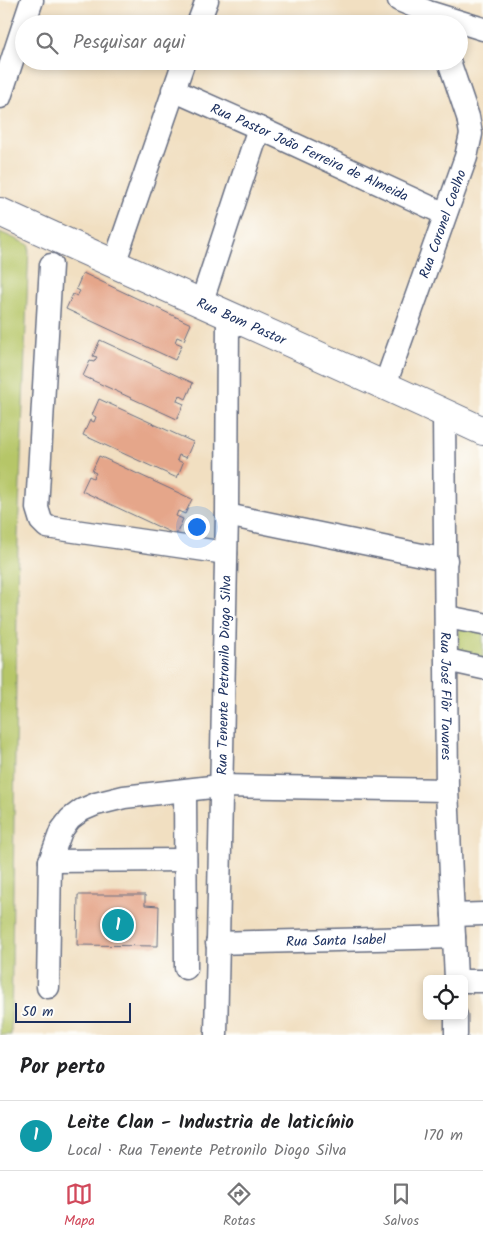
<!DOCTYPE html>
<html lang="pt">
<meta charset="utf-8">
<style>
:root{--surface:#fff;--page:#f2f2f2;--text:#202124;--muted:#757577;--line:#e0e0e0;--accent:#d1495b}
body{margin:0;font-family:Kalam,sans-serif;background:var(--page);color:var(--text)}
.controls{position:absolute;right:15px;bottom:15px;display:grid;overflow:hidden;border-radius:8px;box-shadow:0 2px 8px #0003}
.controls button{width:45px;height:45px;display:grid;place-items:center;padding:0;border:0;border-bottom:1px solid var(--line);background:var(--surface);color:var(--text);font:25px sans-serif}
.scale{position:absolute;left:15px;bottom:12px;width:116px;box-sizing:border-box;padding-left:5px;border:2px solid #1b2f5e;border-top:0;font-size:14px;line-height:18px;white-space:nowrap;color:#1b2f5e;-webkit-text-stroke:4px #fdfcf7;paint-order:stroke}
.you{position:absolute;left:196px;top:526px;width:18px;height:18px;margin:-12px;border:4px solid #fff;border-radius:50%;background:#1a73e8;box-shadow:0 0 0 8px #1a73e833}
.badge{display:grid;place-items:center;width:32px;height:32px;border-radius:50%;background:var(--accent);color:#fff;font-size:16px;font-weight:700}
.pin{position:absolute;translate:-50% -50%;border:2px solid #fff;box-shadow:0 1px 5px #0006}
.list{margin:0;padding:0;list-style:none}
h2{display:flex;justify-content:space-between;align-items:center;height:65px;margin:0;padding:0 20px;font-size:21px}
h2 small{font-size:16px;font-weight:400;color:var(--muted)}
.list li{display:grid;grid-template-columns:32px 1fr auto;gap:15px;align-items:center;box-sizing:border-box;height:70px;padding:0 20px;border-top:1px solid var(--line)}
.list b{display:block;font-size:19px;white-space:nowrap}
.list p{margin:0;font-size:16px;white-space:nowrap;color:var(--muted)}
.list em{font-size:16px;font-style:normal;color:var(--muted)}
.icon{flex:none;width:28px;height:28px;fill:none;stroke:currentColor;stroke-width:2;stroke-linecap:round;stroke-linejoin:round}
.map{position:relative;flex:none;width:483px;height:1035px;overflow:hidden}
.search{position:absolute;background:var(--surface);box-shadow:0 2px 8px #0003;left:15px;right:15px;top:15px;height:55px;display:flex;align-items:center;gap:12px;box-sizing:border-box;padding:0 18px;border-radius:28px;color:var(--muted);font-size:19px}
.sheet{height:135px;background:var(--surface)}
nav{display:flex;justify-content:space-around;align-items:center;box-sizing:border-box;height:70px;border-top:1px solid var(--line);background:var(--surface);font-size:14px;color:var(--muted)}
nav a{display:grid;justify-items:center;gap:2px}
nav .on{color:var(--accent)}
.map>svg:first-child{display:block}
.green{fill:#b6c668;stroke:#687a63}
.building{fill:#e5a68a}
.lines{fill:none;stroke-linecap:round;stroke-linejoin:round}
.minor-casing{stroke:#666d81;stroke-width:25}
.major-casing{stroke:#666d81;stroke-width:30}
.minor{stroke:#fff;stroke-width:22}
.major{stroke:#fff;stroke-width:28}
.labels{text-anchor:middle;stroke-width:5;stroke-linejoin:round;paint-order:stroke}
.street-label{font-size:14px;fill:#1b2f5e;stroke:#fdfcf7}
</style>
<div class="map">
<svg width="483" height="1035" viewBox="0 0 483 1035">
<rect width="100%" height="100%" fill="#fdfcf7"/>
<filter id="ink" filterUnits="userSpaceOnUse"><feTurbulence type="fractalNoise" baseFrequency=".02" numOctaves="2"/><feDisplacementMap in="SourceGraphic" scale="10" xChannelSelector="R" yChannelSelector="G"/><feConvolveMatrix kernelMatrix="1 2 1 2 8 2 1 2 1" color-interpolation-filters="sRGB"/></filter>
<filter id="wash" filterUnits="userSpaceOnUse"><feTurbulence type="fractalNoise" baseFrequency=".0096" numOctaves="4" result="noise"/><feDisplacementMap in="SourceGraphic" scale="20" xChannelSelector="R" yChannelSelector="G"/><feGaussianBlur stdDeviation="1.12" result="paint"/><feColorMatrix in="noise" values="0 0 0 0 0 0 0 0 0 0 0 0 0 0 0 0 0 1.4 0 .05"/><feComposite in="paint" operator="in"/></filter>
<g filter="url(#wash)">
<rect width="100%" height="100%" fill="#f1dfc1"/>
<path class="green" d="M0 232 29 245 18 537 11 1035H0Z
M459 625 483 630V661L458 656Z"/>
<g id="blocks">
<path class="building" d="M83 273 191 324 184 340 177 337 175 342 182 345 175 360 66 309 73 294 77 296 80 291 76 289Z
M100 340 193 383 186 399 179 395 177 401 184 404 177 419 83 376 90 361 94 362 97 357 93 356Z
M99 399 193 442 186 458 179 455 177 460 183 463 177 478 83 435 90 420 94 422 96 417 92 415Z
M99 456 192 499 185 514 178 511 176 516 183 519 176 535 82 491 89 476 93 478 96 473 92 471Z
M78 895H145V905L159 906 158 946 77 945Z"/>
</g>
</g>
<g filter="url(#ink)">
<use href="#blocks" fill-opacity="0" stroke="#666d81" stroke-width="1"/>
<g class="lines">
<g class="minor-casing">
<g id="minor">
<path d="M399 0 428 12 483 29"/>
<path d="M24 24 32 0"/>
<path d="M198 24 207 0"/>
<path id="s1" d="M173 90 259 128 445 214"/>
<path d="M0 97 24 24"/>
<path d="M114 264 184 61"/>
<path d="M51 265 37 508 41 521 47 527 226 553"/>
<path d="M201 304 259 128"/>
<path id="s2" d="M385 385 466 157 471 134 468 117 449 61"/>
<path id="s3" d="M444 412 447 790 456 979"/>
<path d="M227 515 446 560"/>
<path d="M447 617 483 624"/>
<path d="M447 660 483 668"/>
<path d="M185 791 186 968"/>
<path d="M50 861 185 860"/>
<path d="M453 915 483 914"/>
<path id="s4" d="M217 943 454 937"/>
<path d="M464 981H483"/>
<path d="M48 987 50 861 61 831 70 819 82 810 96 804 124 797 220 786 447 790"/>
<path d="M456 1016V1035"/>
<path id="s5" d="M216 1035 227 515 228 315"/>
</g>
</g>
<g class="major-casing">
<g id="major">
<path id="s6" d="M0 212C161 286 323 356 483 431"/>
</g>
</g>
<use href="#minor" class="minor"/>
<use href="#major" class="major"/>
</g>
</g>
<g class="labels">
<g class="street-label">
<text dy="5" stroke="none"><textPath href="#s1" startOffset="150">Rua Pastor João Ferreira de Almeida</textPath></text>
<text dy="5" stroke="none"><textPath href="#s2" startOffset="171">Rua Coronel Coelho</textPath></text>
<text dy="5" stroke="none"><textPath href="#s6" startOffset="265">Rua Bom Pastor</textPath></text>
<text dy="5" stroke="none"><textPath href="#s5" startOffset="360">Rua Tenente Petronilo Diogo Silva</textPath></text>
<text dy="5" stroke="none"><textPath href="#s3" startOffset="284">Rua José Flôr Tavares</textPath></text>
<text dy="5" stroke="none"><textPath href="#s4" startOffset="119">Rua Santa Isabel</textPath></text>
</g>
</g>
</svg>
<div class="controls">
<button><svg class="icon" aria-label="locate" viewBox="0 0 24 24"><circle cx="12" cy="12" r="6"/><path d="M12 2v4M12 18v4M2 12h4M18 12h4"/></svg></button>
</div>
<div class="scale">50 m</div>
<div class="you"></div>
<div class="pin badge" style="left:118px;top:925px;background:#0f9aa8">1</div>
<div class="search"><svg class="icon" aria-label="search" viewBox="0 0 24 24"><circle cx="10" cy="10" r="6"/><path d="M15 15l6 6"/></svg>Pesquisar aqui</div>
</div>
<section class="sheet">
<h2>Por perto<small></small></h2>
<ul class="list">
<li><span class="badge" style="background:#0f9aa8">1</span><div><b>Leite Clan - Industria de laticínio</b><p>Local · Rua Tenente Petronilo Diogo Silva</p></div><em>170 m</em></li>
</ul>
</section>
<nav>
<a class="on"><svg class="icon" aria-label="map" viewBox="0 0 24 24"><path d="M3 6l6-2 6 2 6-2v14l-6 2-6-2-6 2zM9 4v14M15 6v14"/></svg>Mapa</a>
<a><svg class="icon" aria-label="directions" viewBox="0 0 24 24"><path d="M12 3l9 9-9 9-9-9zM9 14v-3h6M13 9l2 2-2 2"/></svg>Rotas</a>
<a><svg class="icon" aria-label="saved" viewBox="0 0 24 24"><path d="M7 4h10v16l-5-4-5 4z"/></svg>Salvos</a>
</nav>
